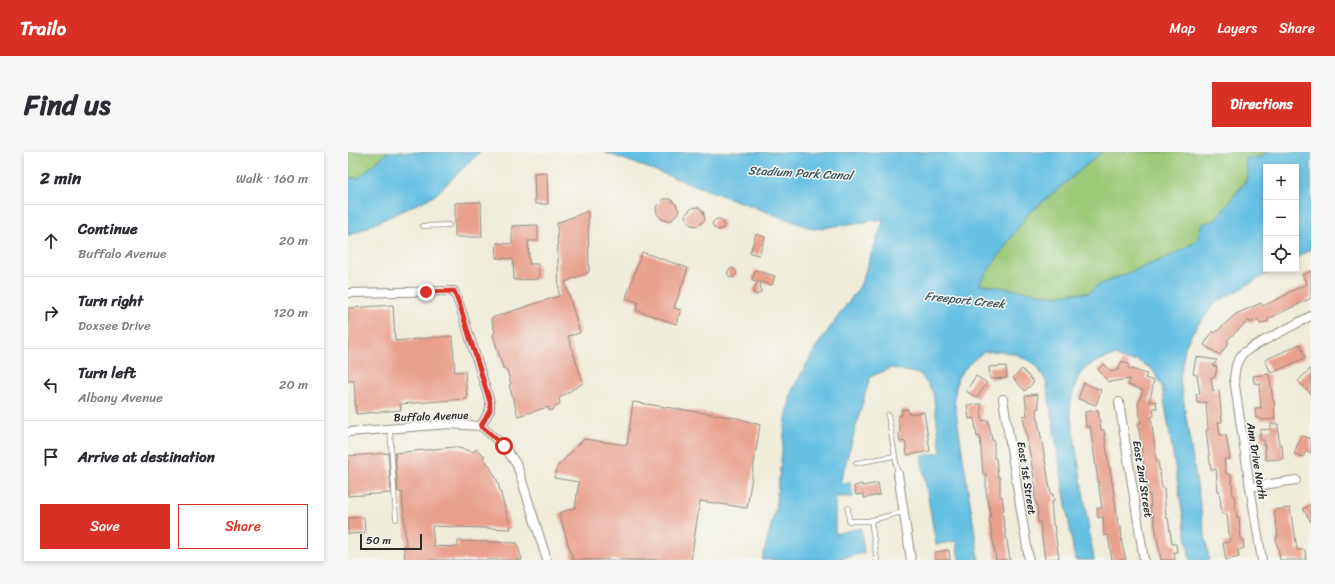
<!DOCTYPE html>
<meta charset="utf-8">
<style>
:root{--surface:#fff;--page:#f7f7f7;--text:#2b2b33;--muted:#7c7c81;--line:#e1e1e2;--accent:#d93025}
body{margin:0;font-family:Sriracha,sans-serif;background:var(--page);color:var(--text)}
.controls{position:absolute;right:12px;top:12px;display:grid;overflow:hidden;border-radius:0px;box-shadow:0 2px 6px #0003}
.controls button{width:36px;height:36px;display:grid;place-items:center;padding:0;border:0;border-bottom:1px solid var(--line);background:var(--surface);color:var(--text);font:20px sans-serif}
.scale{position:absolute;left:12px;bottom:10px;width:62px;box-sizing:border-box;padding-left:4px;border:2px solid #2b2b2b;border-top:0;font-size:11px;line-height:14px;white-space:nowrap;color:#2b2b2b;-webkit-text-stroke:3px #f6f6f2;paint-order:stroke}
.stop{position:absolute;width:12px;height:12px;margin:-9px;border:3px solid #d93025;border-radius:50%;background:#fff}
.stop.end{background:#d93025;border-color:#fff;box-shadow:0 1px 4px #0008}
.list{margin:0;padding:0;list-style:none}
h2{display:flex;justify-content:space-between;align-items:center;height:52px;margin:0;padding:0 16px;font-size:17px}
h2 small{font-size:13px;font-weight:400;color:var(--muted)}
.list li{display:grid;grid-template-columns:26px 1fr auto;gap:12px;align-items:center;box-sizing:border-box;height:72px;padding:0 16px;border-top:1px solid var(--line)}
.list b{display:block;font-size:15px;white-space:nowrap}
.list p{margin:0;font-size:13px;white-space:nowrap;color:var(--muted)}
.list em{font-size:13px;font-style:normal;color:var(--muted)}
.actions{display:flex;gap:8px;padding:12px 16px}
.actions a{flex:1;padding:9px 0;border:1px solid var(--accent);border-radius:0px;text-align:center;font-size:14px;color:var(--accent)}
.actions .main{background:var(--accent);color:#fff}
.icon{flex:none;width:22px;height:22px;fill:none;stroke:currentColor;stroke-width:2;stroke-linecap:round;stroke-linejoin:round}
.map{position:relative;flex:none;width:963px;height:408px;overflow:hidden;border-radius:0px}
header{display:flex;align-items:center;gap:24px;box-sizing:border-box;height:56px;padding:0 20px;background:var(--accent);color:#fff}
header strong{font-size:19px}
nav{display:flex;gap:22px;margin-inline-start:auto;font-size:14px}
.intro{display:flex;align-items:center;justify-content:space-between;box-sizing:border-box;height:96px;padding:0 24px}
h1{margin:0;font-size:28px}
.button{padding:10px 18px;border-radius:0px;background:var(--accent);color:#fff;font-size:14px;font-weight:700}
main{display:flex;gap:24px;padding:0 24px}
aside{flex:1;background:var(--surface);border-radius:0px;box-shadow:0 2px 6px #0003}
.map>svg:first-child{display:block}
.green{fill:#9bca79;stroke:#637a52}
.water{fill:#65c0e2;stroke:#487686}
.building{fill:#e9a18d}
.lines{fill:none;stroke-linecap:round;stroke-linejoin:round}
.lane-casing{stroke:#8e8c82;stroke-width:5.5}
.street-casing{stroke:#8e8c82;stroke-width:10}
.lane{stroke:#fff;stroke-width:4}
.street{stroke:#fff;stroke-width:8}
.route{stroke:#d93025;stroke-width:5}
.labels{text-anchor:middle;stroke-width:3;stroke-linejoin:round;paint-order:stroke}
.street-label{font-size:11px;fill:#2b2b2b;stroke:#f6f6f2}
.water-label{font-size:12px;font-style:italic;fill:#3c5862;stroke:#f6f6f2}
</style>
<header>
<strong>Trailo</strong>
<nav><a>Map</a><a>Layers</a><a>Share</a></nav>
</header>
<div class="intro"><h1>Find us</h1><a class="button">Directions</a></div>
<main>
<aside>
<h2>2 min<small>Walk · 160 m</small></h2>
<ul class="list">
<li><svg class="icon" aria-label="ahead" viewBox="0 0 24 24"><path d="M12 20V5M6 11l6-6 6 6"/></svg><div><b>Continue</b><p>Buffalo Avenue</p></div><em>20 m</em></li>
<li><svg class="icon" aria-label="right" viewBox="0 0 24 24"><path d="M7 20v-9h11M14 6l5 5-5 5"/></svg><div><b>Turn right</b><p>Doxsee Drive</p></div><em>120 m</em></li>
<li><svg class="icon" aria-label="left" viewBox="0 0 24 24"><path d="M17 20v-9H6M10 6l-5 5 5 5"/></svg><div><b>Turn left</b><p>Albany Avenue</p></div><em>20 m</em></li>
<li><svg class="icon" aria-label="arrive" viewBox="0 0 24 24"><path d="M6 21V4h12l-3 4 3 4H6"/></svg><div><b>Arrive at destination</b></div></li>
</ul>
<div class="actions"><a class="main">Save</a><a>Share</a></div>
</aside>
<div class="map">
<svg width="963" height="408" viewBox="0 0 963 408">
<rect width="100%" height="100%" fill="#f6f6f2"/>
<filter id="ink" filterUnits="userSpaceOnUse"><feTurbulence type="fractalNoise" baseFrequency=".025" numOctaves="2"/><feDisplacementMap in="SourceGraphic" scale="8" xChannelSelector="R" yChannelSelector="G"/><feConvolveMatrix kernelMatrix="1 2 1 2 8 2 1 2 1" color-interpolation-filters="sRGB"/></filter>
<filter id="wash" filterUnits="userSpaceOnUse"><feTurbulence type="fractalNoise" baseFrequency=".012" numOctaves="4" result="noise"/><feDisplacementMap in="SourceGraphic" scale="16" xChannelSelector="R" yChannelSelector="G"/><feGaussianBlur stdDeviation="0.9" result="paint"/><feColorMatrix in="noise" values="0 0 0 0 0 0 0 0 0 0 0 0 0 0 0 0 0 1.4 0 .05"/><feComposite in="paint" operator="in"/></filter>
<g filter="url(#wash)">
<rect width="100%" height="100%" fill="#f0ecda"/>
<path class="green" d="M0 0H40L10 26H0Z
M754 0H919L914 5 900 25 867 69 854 71 850 89 820 105 750 133 741 141H723L709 144 630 132 679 63Z"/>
<path class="water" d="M40 0H132L86 44 0 84V26H10Z
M256 0H754L679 63 631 132 709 144 723 141H741L750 133 820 105 849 89 854 71 867 69 900 26 897 6 914 5 919 0H963V97L948 106V15H918V117H928L867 151 844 181 837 195 832 227 861 408H842L814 234 804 217 787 207 786 209 772 207 769 203C732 213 727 221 722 259L746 408H727L698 229 688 213 670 203 653 199 635 200 621 212 610 225 606 247 631 408H611L608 389 588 393 573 304 593 301 585 240 572 222 543 216 522 225 492 331 502 330 505 345H487V382L513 376 516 401 485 408H414L427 359 438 266 444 239 468 195 512 134 536 67 466 77Z"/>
<g id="blocks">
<path class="building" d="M199 20 200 52H187L186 21Z
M315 47H322L328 52 331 59 324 68 321 69 314 67 309 62 308 55 310 52Z
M133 50 134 85H107V51Z
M350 55 355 59 357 68 350 74 343 73 339 69 337 63 344 56Z
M240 59 241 120 217 130 232 181 220 184 235 231 211 246 212 252 202 259 200 255 170 264 161 233 163 232 159 218 155 216 145 183 147 180 143 166 211 144 209 71Z
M368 67H372L375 69 376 74 374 77 370 78 366 76 364 71Z
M190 73V89H180L181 112H190L191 127 166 128 165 107 148 106 149 91 164 92V74Z
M408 82 417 85 411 103 402 101Z
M294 100 340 116 326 156 333 158 328 172 288 158 290 150 278 146Z
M379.5 121a4.5 4.5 0 1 1 9 0a4.5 4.5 0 1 1-9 0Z
M407 118 427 124 424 133 412 130 413 140 409 143 405 141V139L410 129 404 128Z
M963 119V146L920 167 921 169 912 172 910 167 902 171 901 168 879 188 881 190 872 203 856 193 865 179 867 181 888 162 913 151 915 154 940 142 939 141 959 132 954 123Z
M45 153 47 189 104 184 107 220 117 219 119 247 52 252 53 258 8 262 6 229H0V156Z
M952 192 957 206 923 221 917 208Z
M848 205 869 208 865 214 869 215 867 225H863L865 239 871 238 874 270H870L872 283H878L882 307H876L878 322H883L885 344H886L889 366 891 365 893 388H895L896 396 890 398 891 405 878 408 875 391 882 390 879 362H874L871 338 870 339 868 317 863 318 858 278H860L858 250 849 251 848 242H852L849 223 845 222Z
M774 209 781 212 780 216 799 222 797 226 806 229 804 234 805 235 801 250 808 249 809 256H805L806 264 803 265 806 289 808 309 810 308 814 336H816L818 366H820L824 392H828L829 400H826L827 408H813L805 362 803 363 802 343H800L790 271H793L790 252 795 238 780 233 782 227 760 230 750 217 756 212 763 220 770 218Z
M658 214 659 226 642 227 641 215Z
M963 216V242L950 229Z
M674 217 686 230 677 239 665 226Z
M921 222 925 248H926L927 267 912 268V266H908L907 256H913L911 234 914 232 906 231 905 224Z
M628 224 639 231 629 246 618 239Z
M736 231 753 238 748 253 730 247Z
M689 242 691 256 688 257 703 342H705L706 350H703L705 373H706L711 406 697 408 692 370H690L689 351 688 352 686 337H688L675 264 679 263 677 244Z
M285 250 389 266 412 273 399 356 352 349 343 408H225L211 361 227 356 231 330 206 326 209 315 236 287 279 293Z
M633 252 634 269 640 268 644 288H646V306H648L650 325H652V345L654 344 656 358H654L662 408H648L641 365H643L638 340V322H635L632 284 629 285 626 266 621 267 619 253Z
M560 257 561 262 576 260 582 299 559 303 557 289 552 290 551 282 552 281 550 264 554 263 553 258Z
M750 258 753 278H756L761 316H762L768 356 770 374H773L774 393 778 407 773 408H764L760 383 756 384 755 365 750 366 749 356H754L742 274 738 275 737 260Z
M923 272H930L931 293 934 292 935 307 918 308 916 288H912V278L923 277Z
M953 283 963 287V301L958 299 955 305 946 302Z
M106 295 126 300 128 297 137 304 135 306 141 313 149 328 163 377 84 374 86 394 110 395V389L169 391 174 408H57L56 393H58L54 340H50L47 301Z
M40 301 43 341 0 344V304Z
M530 331 532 343 516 346 515 342 508 343 506 334 514 332V334Z
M963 352V370L955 357Z
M942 356 945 375H946L949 398H957L958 408H932L930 394H929L928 385H930L926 358Z
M16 365 17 381 0 382V366Z
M601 398 602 408H587V400Z"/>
</g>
</g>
<g filter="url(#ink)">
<use href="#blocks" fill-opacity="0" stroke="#8e8c82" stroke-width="1"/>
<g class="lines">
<g class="lane-casing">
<path id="lane" d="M75 74 101 73
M540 263 550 322
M42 277 48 367
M508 311 547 304
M500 356 501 369H520L555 360
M523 368 529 408"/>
</g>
<g class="street-casing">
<path id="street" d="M0 141 106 139 112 154 142 250V258L133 274
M655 247 681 408
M771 250 796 408
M0 280 101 272 133 274 156 294 169 313 199 408
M550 322 563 408
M902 335 948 328
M914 408 902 335 886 227 888 213 894 202 904 195 963 164"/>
</g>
<use href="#lane" class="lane"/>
<use href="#street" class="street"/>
</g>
</g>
<g class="lines" filter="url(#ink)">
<path class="route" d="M78 140 106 139 112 154 142 250V258L133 274 156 294"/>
</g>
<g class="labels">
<g class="street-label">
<text transform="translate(83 264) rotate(-2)" y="4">Buffalo Avenue</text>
<text transform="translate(909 309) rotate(81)" y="4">Ann Drive North</text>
<text transform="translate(679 326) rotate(81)" y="4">East 1st Street</text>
<text transform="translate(795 327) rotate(81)" y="4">East 2nd Street</text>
</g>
<g class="water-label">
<text transform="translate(452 21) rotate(3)" y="4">Stadium Park Canal</text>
<text transform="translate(617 148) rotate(6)" y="4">Freeport Creek</text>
</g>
</g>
</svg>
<div class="controls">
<button>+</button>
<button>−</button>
<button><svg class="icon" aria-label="locate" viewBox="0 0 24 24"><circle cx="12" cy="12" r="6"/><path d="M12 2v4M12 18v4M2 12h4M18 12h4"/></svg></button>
</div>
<div class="scale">50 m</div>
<div class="stop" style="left:156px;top:294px"></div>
<div class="stop end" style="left:78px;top:140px"></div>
</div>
</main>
